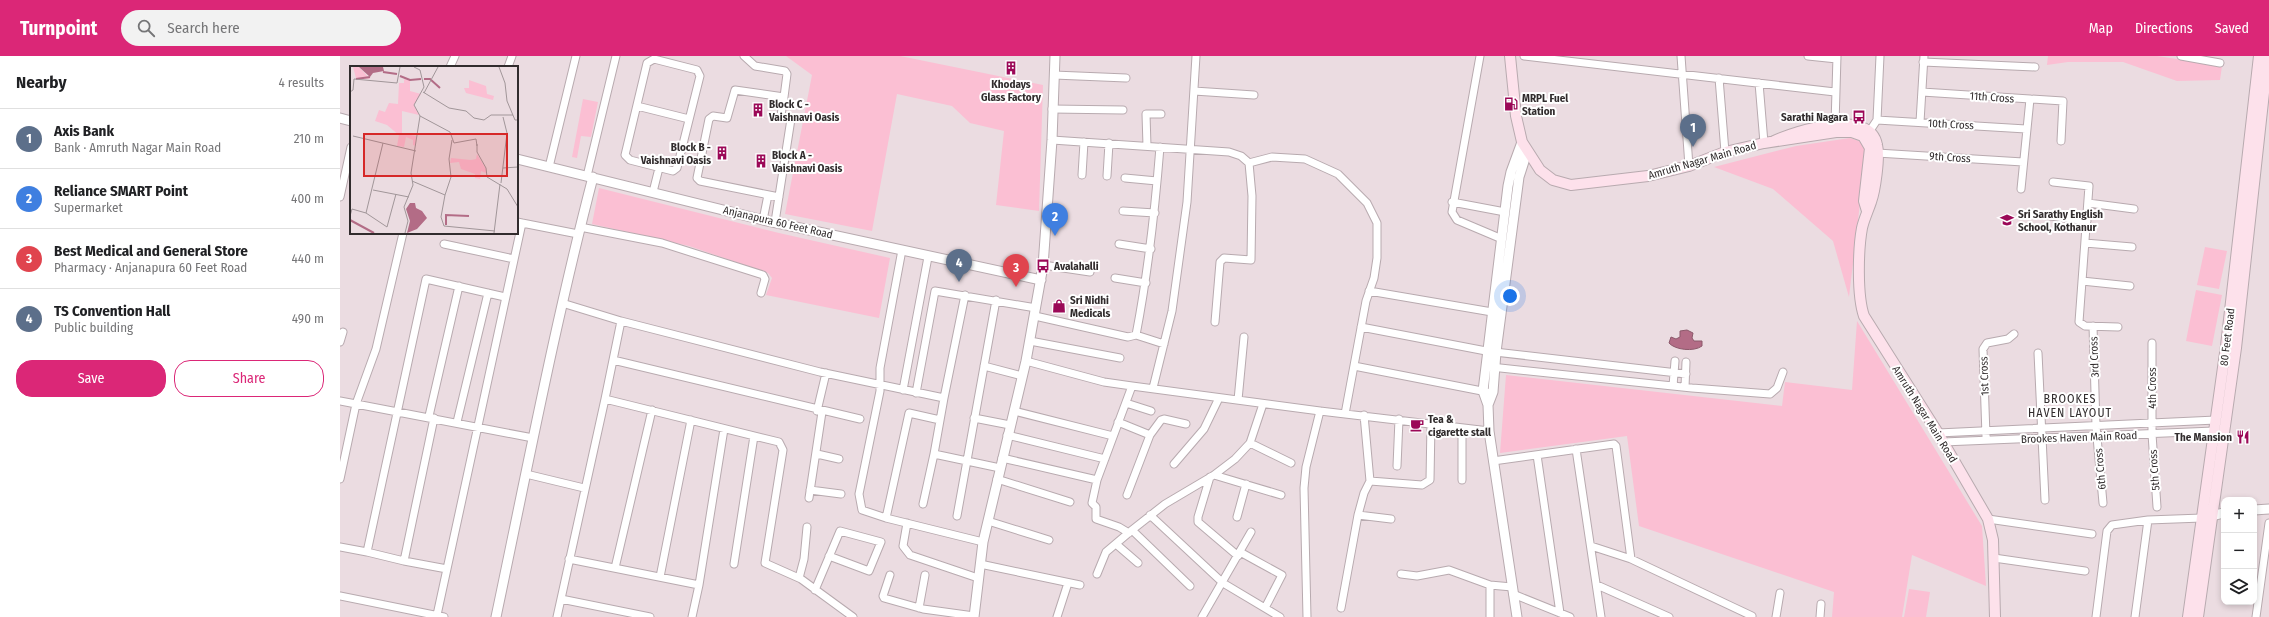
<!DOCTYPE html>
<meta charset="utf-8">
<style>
:root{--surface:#fff;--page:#f2f2f2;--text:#202124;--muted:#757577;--line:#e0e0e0;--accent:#db2777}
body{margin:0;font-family:"Fira Sans Condensed",sans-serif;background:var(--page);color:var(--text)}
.controls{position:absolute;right:12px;bottom:12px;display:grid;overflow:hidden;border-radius:8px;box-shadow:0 2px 6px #0003}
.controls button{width:36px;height:36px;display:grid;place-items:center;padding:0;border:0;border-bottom:1px solid var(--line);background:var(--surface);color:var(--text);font:20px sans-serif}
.you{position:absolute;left:1170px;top:240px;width:14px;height:14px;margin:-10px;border:3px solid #fff;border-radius:50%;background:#1a73e8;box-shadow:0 0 0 6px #1a73e833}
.badge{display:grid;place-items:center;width:26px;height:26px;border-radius:50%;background:var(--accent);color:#fff;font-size:13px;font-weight:700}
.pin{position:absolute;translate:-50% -33px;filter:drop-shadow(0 1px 2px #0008)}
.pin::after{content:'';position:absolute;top:21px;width:14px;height:12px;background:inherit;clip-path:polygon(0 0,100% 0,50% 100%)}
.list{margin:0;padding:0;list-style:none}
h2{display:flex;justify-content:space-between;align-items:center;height:52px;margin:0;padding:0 16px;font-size:17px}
h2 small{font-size:13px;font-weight:400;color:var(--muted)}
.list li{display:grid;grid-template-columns:26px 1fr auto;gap:12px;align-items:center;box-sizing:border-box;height:60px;padding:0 16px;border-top:1px solid var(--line)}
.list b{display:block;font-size:15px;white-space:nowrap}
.list p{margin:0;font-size:13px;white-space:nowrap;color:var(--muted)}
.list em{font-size:13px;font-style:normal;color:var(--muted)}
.actions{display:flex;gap:8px;padding:12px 16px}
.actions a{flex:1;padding:9px 0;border:1px solid var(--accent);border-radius:16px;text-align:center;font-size:14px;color:var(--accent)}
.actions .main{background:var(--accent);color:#fff}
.icon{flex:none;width:22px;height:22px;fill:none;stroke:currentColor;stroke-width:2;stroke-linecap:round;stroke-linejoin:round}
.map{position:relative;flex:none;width:1929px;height:561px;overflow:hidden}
header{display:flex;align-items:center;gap:24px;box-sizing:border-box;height:56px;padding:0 20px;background:var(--accent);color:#fff}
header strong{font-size:19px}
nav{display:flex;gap:22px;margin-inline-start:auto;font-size:14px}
.search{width:280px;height:36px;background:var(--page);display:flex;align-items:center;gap:10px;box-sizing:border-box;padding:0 14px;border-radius:22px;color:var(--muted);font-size:15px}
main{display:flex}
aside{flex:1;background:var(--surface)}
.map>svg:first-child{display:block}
.green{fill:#fbbfd3}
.water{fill:#b36c86;stroke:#8c596b}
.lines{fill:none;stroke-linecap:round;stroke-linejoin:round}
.minor-casing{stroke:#b8aaaf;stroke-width:9}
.tertiary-casing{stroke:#b8aaaf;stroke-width:11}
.secondary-casing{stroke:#b8aaaf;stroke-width:12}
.minor{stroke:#fff;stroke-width:7}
.tertiary{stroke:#fff;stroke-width:9}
.secondary{stroke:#fde1eb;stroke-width:10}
.labels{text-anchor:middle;stroke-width:4;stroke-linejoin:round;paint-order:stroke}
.poi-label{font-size:11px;font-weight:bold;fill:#312c2d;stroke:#fff;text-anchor:start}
.street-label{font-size:11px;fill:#312c2d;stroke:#fff}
.neighbourhood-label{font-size:12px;letter-spacing:1px;fill:#312c2d;stroke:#fff}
.inset-river{fill:none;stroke:#b36c86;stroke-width:2}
.inset-road{fill:none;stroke:#a19699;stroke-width:1}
.view{fill:#d62828;fill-opacity:0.15;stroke:#d62828;stroke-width:2}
.inset-edge{fill:none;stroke:#312c2d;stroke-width:2}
</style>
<header>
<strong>Turnpoint</strong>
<div class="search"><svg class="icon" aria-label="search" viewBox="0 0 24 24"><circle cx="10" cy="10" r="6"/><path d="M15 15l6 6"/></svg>Search here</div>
<nav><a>Map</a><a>Directions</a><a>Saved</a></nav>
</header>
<main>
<aside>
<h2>Nearby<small>4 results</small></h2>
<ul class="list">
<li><span class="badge" style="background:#5c6f8a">1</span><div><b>Axis Bank</b><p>Bank · Amruth Nagar Main Road</p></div><em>210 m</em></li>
<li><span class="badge" style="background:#3f7fe0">2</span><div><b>Reliance SMART Point</b><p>Supermarket</p></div><em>400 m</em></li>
<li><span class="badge" style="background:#e0444e">3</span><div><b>Best Medical and General Store</b><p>Pharmacy · Anjanapura 60 Feet Road</p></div><em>440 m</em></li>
<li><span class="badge" style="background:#5c6f8a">4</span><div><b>TS Convention Hall</b><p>Public building</p></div><em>490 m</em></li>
</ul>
<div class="actions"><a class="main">Save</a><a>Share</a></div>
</aside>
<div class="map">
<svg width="1929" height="561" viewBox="0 0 1929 561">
<rect width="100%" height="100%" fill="#ebdce1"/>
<path class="green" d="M446 0H560L703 29 699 155 656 149 664 75 630 67 612 50 557 38 532 175 445 158 472 19Z
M1708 0H1817L1882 10 1880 24 1837 25 1783 6H1728L1707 9Z
M243 43 258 46 251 81 241 80 237 102 232 101Z
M1510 82 1522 86 1526 96 1509 241 1493 185 1433 133 1374 111 1456 90Z
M259 132 439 177 550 202 539 262 426 239 432 222 428 217 349 190 252 168Z
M1865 191 1887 195 1879 233 1857 229Z
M1856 234 1882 239 1872 290 1846 285Z
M1517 265 1642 470 1646 530 1572 499 1562 561H1492L1494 536 1299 470 1287 380 1160 397 1166 319 1442 350 1445 326 1512 334Z
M1569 533 1590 536 1586 561H1564Z"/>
<path class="water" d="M1347 274 1353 277 1352 282 1354 285H1362V290C1354 296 1335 294 1329 287L1331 281 1336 283 1340 281V275Z"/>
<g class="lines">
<g class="minor-casing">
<path id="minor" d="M404 0 415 10 445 15 447 18 444 41
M1140 0 1112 156 1117 164 1162 183
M1184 0 1495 36
M1341 0 1349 110
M1468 0 1497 3
M1841 0 1880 7
M314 3 357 14 360 20 337 112 333 115 290 104 285 99 307 7Z
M1583 6 1695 11
M110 11 115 0
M168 11 172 0
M714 19 786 22
M1379 22 1385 96
M1419 27 1424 87
M854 35 914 39
M1582 36 1723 45 1721 85
M297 50 349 63
M712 53 783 54
M1537 64 1686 73
M1580 66 1584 0
M1495 69 1497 0
M1527 79 1537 64 1540 0
M712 84 889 96 901 100 909 107 912 140 911 204 884 202 880 206 875 266
M807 90 806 58H821
M1537 97 1683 106
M909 107 932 101 965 103 998 118 1027 147 1037 167V202L1034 222 1026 245 1005 358
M209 111 236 0
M742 119 744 86
M247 120 276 0
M767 120 769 87
M785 122 817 125
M1713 126 1749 130 1739 266 1745 270 1778 271
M1681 133 1690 43
M313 136 319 112
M0 141 11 91
M1112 146 1165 156
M1748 147 1794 153
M783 155 815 157
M1703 159 1747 165
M423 164 428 139
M177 166 238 178
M435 166 451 63 441 59 444 41 395 34 387 62 373 60 369 63 357 122 360 125 439 141
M240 171 322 187 423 219 425 223 421 237
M1745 187 1792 191
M104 188 174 203
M779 188 811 193
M703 209 750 216
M775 222 806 227
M1742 225 1790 230
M1029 235 1152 256
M222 247 281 265 265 343 439 386 443 394 425 507 461 523 513 561
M695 260 788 281 796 279C808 217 815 154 820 91
M281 265 480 316 604 342 594 398 660 412
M1753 270 1756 370 1763 447
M1021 271 1146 295 1346 318
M796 279 824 288
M690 285 780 302
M0 286 3 276
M1812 287V378L1817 451
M1698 297 1705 444
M273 304 520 363
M686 305 764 326 792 330 980 355 1149 375
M644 310 682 320
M1014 310 1147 336
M1151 311 1352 332 1430 338 1437 332 1443 316
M1333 330 1335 305
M1345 331 1346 306
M813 332 832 255 847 146 856 0
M563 334 588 201
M576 337 595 235 696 252
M604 342 625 239
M898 344 904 281
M0 345 16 348 36 293 63 177
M786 347 811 355
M477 355 486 317
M674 355 773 380
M89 360 119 230
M94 362 64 505 107 513
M634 362 670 369
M600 364 569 357 546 462 643 486
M117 366 148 237
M778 366 810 379 787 439
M1122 372V424
M1598 377 1876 364
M667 379 765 403
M810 379 821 364 824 363 846 368
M1646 380 1643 293 1647 287 1668 283 1674 278
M1603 386 1874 375
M910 387 951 407
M1236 393 1261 561
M477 398 499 403
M1197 399 1220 557
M662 402 757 424
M1153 405 1274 388 1276 390 1291 503
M834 408 864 373 879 342
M1057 410 1059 363
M186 418 244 432
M874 419 941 439
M870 421 858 461V466L898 500
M0 423 16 348 193 382
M657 423 730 446
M1030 425 1082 429 1090 424 1091 367
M470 434 501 438
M469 442 482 356
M583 448 594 398
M810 459 883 527 940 561
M1018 459 1051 463
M617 460 656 244
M897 461 906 428
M546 462 522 454 519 438 540 335V312L562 194
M1648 463 1752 478
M648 465 709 484
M567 467 563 490 570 499 638 522
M792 474 850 530
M789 477 779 471 756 463V451L752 447 757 424 792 330
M776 488 798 507
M1251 490 1291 503 1412 560
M0 491 27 496
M900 496 942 519 925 552
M1654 502 1745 515
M229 503 359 529
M64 505 27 496 86 223 165 241
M394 508 414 380
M640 508 740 529
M275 512 312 354
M757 518 766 496 792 474 825 448 874 419 895 403 910 387 923 348
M1061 518 1077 520 1109 514 1150 529 1172 531
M550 519 543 540 544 542 583 553 634 560
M320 521 351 364
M459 522 464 503 467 471
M1257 529 1329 561
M475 534 500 475 541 486 529 515 489 500
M1173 538 1230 561
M0 540 104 561
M221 543 310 561
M579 552 585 519
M1001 552 1018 459 1024 437 1030 425 1024 359
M97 559 182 167
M217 561 265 343
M352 561 359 529 384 373
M717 561 728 527
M862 561 911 476
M967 561 964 432 966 411 980 355
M1150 561V529
M1436 561 1440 537
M1480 561 1481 548
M1756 561 1767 475 1772 469 1808 464 1862 462
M1795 561 1808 464
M1916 561 1929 467"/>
</g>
<g class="tertiary-casing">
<path id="tertiary" d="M0 62 11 65
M177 103 423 164 701 224
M1148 349 1153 336 1156 296 1179 121 1187 96
M1914 454 1929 453
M1866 461 1884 457
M156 561C187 414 215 267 253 121
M634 561 643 486 686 305 703 210 712 84 715 0
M1177 561 1149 375 1148 349 1143 335 1168 130 1171 116 1182 86"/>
</g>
<g class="secondary-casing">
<path id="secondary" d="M1170 0 1176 60 1182 86 1200 114 1213 124 1231 129 1308 120 1349 110 1385 96 1424 87 1496 76H1512L1523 80 1530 92 1524 145 1527 155
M1434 85C1456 75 1530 51 1537 89 1540 101 1535 135 1531 146 1528 155 1524 163 1522 172 1518 194 1517 240 1524 260L1598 377 1648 463 1653 484 1655 561
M1848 561 1886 290 1919 0
M1858 561 1896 292 1928 0"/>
</g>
<use href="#minor" class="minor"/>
<use href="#tertiary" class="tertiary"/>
<use href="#secondary" class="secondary"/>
</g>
<defs>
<g id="building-bare" transform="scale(1.08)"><path d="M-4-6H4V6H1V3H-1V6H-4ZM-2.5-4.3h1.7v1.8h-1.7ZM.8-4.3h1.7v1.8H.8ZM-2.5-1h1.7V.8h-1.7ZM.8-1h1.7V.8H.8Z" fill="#9b0857" stroke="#fff" stroke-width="2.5" paint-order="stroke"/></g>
<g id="fuel-bare" transform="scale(1.08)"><path d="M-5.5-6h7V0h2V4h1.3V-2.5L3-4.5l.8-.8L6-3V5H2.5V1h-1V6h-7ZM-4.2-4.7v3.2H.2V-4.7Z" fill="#9b0857" stroke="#fff" stroke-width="2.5" paint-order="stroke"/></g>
<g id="bus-bare" transform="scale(1.08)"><path d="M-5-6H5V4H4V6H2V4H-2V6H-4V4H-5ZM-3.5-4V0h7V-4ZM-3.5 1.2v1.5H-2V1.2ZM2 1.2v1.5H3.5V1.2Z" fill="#9b0857" stroke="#fff" stroke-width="2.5" paint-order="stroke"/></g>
<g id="school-bare" transform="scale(1.08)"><path d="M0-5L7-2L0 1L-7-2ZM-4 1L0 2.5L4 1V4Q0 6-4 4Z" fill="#9b0857" stroke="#fff" stroke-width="2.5" paint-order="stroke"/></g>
<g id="shop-bare" transform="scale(1.08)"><path d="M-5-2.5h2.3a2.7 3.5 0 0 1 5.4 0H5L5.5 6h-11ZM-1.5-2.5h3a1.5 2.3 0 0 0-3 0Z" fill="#9b0857" stroke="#fff" stroke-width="2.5" paint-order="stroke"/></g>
<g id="cafe-bare" transform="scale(1.08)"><path d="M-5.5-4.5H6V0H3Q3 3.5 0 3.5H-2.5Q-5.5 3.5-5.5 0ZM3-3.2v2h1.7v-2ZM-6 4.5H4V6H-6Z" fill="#9b0857" stroke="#fff" stroke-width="2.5" paint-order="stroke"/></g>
<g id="restaurant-bare" transform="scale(1.08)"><path d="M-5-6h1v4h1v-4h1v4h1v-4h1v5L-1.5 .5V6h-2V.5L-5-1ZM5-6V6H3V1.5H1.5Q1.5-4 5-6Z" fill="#9b0857" stroke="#fff" stroke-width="2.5" paint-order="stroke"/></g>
</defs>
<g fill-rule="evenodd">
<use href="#building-bare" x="671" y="12"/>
<use href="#fuel-bare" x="1171" y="48"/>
<use href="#building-bare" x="418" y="54"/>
<use href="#bus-bare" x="1519" y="61"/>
<use href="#building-bare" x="382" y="97"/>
<use href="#building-bare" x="421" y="105"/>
<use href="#school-bare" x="1667" y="164"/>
<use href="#bus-bare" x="703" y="210"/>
<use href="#shop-bare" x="719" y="250"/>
<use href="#cafe-bare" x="1077" y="369"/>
<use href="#restaurant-bare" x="1903" y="381"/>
</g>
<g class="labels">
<g class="poi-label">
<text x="671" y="32" text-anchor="middle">Khodays<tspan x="671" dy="13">Glass Factory</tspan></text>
<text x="1182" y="46">MRPL Fuel<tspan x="1182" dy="13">Station</tspan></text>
<text x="429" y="52">Block C -<tspan x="429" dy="13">Vaishnavi Oasis</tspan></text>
<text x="1508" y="65" text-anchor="end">Sarathi Nagara</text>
<text x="371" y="95" text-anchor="end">Block B -<tspan x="371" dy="13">Vaishnavi Oasis</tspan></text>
<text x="432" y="103">Block A -<tspan x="432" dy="13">Vaishnavi Oasis</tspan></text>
<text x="1678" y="162">Sri Sarathy English<tspan x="1678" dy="13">School, Kothanur</tspan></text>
<text x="714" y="214">Avalahalli</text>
<text x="730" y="248">Sri Nidhi<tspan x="730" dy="13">Medicals</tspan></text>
<text x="1088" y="367">Tea &amp;<tspan x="1088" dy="13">cigarette stall</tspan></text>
<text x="1892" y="385" text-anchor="end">The Mansion</text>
</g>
<g class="street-label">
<text transform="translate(1652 41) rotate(4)" y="4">11th Cross</text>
<text transform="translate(1611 68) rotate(3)" y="4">10th Cross</text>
<text transform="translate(1610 101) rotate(4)" y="4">9th Cross</text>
<text transform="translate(1362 104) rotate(-16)" y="4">Amruth Nagar Main Road</text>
<text transform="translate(438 166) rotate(13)" y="4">Anjanapura 60 Feet Road</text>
<text transform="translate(1887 281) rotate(-83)" y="4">80 Feet Road</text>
<text transform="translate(1754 301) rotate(-92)" y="4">3rd Cross</text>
<text transform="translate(1644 320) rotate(-92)" y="4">1st Cross</text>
<text transform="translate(1812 332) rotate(-90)" y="4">4th Cross</text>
<text transform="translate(1585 358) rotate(58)" y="4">Amruth Nagar Main Road</text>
<text transform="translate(1739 381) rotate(-2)" y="4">Brookes Haven Main Road</text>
<text transform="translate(1760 413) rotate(-95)" y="4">6th Cross</text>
<text transform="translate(1814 414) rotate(-94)" y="4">5th Cross</text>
</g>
<g class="neighbourhood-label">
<text x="1730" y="347">BROOKES<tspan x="1730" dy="14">HAVEN LAYOUT</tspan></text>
</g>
</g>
<g transform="translate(10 10)">
<rect width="168" height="168" fill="#ebdce1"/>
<path d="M3 1H9L20 13 6 12ZM54 13 60 14V25L71 28 64 39 69 49 52 45V67L66 70V80L63 79V74L56 71 54 81 47 80 49 69 37 59 25 55 29 44 35 46 39 37 48 38 49 17H54ZM119 14 136 20 137 28 144 30 143 34 116 27 114 22H119ZM127 88 136 103V107L131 105 130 113 125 112V108L111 103 109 96 100 97 101 92 121 94 126 93Z" fill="#fbbfd3"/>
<path d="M9 1H33L34 5 23 7 20 11ZM60 137H65L66 142 72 145 77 152 67 163 57 167 60 155 56 143Z" fill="#b36c86"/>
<path class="inset-river" d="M33 6 47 8M50 10 60 14 71 13M6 13 20 11M74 13H80L90 22M0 154 24 167M96 159V149L119 150"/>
<path class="inset-road" d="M64 1 70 4 74 21 64 39 70 50 100 66 104 77 126 73 127 80M149 1 155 17 157 35 165 54H168M0 26 3 24 4 13 47 17 50 1M73 26 99 42 116 45 124 52 134 54 141 49H163M74 27 88 1M3 70 66 85M102 74 99 93 101 111 95 129 91 151 94 160 145 165M127 78V86L136 102 137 111 157 123 168 141M153 102 168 101M62 115 95 129M151 117 157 67 153 51M23 124 59 131M16 147 33 77M0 150 2 143 16 147 37 161 46 128M55 167 58 155 54 141 63 119 61 107 70 50M144 167 150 118"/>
<path class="view" d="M14 68H157V110H14Z"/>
<rect width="168" height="168" class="inset-edge"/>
</g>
</svg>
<div class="controls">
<button>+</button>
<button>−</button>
<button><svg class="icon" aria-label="layers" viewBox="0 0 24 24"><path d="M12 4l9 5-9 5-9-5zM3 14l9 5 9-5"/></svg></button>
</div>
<div class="you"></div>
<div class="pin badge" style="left:1353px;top:91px;background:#5c6f8a">1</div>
<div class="pin badge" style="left:715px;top:180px;background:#3f7fe0">2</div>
<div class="pin badge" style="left:676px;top:231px;background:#e0444e">3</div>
<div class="pin badge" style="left:619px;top:226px;background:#5c6f8a">4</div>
</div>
</main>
